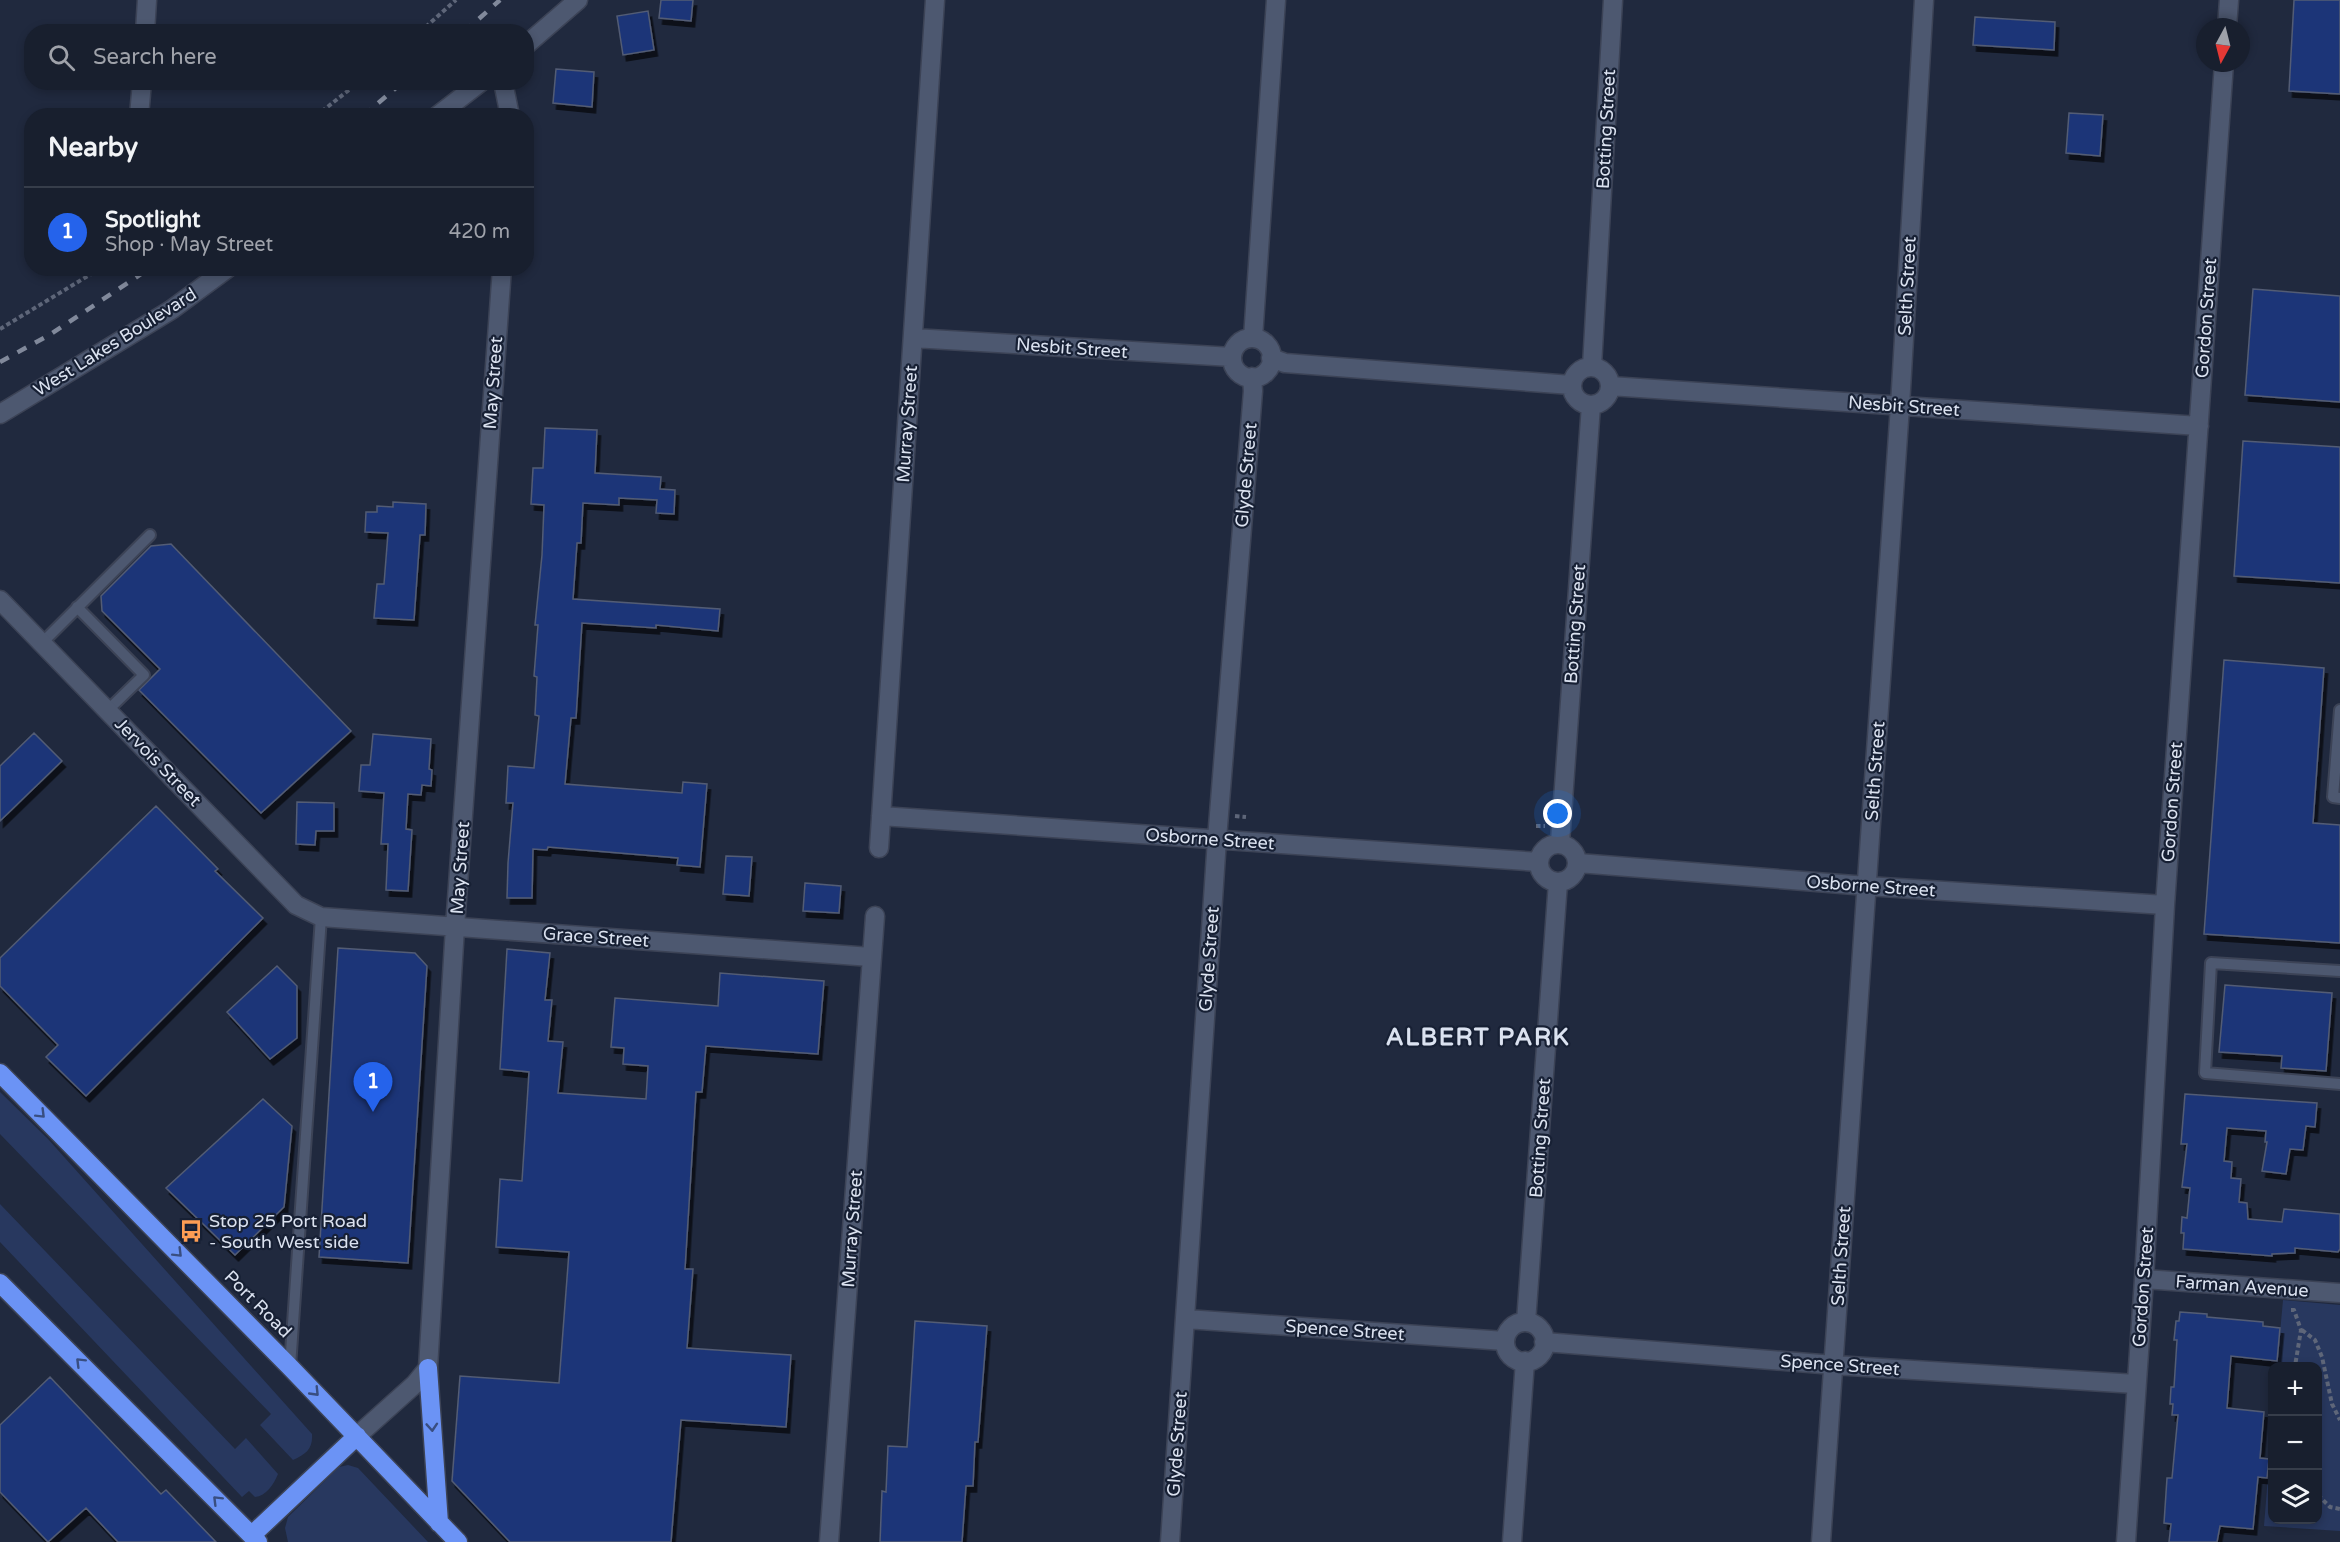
<!DOCTYPE html>
<meta charset="utf-8">
<style>
:root{--surface:#181f2e;--page:#252c3a;--text:#f1f3f6;--muted:#9fa2aa;--line:#363d4a;--accent:#2563eb}
body{margin:0;font-family:"Varela Round",sans-serif;background:var(--page);color:var(--text)}
.controls{position:absolute;right:18px;bottom:18px;display:grid;overflow:hidden;border-radius:12px;box-shadow:0 3px 9px #0003}
.controls button{width:54px;height:54px;display:grid;place-items:center;padding:0;border:0;border-bottom:2px solid var(--line);background:var(--surface);color:var(--text);font:30px sans-serif}
.compass{position:absolute;left:2196px;top:18px;width:54px;height:54px;border-radius:50%;background:var(--surface);box-shadow:0 3px 9px #0003;rotate:187deg}
.you{position:absolute;left:1558px;top:814px;width:21px;height:21px;margin:-15px;border:4px solid #fff;border-radius:50%;background:#1a73e8;box-shadow:0 0 0 9px #1a73e833}
.badge{display:grid;place-items:center;width:39px;height:39px;border-radius:50%;background:var(--accent);color:#fff;font-size:20px;font-weight:700}
.pin{position:absolute;translate:-50% -50px;filter:drop-shadow(0 2px 3px #0008)}
.pin::after{content:'';position:absolute;top:32px;width:21px;height:18px;background:inherit;clip-path:polygon(0 0,100% 0,50% 100%)}
.list{margin:0;padding:0;list-style:none}
h2{display:flex;justify-content:space-between;align-items:center;height:78px;margin:0;padding:0 24px;font-size:26px}
h2 small{font-size:20px;font-weight:400;color:var(--muted)}
.list li{display:grid;grid-template-columns:39px 1fr auto;gap:18px;align-items:center;box-sizing:border-box;height:90px;padding:0 24px;border-top:2px solid var(--line)}
.list b{display:block;font-size:22px;white-space:nowrap}
.list p{margin:0;font-size:20px;white-space:nowrap;color:var(--muted)}
.list em{font-size:20px;font-style:normal;color:var(--muted)}
.icon{flex:none;width:33px;height:33px;fill:none;stroke:currentColor;stroke-width:2;stroke-linecap:round;stroke-linejoin:round}
.map{position:relative;flex:none;width:2340px;height:1542px;overflow:hidden}
.search{position:absolute;background:var(--surface);box-shadow:0 3px 9px #0003;left:24px;top:24px;width:510px;height:66px;display:flex;align-items:center;gap:15px;box-sizing:border-box;padding:0 21px;border-radius:24px;color:var(--muted);font-size:22px}
.panel{position:absolute;background:var(--surface);box-shadow:0 3px 9px #0003;left:24px;top:108px;width:510px;height:168px;border-radius:24px}
.map>svg:first-child{display:block}
.green{fill:#28385f}
.building{fill:#1e3678;stroke:#525c74;stroke-width:1.5;filter:url(#shadow)}
.lines{fill:none;stroke-linecap:round;stroke-linejoin:round}
.lane-casing{stroke:#3c4356;stroke-width:14}
.street-casing{stroke:#3c4356;stroke-width:21}
.secondary-casing{stroke:#3c4356;stroke-width:21}
.highway-casing{stroke:#3c4356;stroke-width:21}
.path{stroke:#5e6679;stroke-width:4;stroke-dasharray:4.5 3;stroke-linecap:butt}
.lane{stroke:#4d5870;stroke-width:10}
.street{stroke:#4d5870;stroke-width:18}
.secondary{stroke:#4d5870;stroke-width:18}
.highway{stroke:#6b93f5;stroke-width:18}
.rail{stroke:#81899b;stroke-width:4.5;stroke-dasharray:10 10;stroke-linecap:butt}
.oneway{stroke:#394e81}
.labels{text-anchor:middle;stroke-width:4.5;stroke-linejoin:round;paint-order:stroke}
.street-label{font-size:18px;fill:#dbe2f0;stroke:#172034}
.poi-label{font-size:18px;fill:#dbe2f0;stroke:#172034;text-anchor:start}
.district-label{font-size:24px;font-weight:bold;letter-spacing:1.5px;fill:#dbe2f0;stroke:#172034}
</style>
<div class="map">
<svg width="2340" height="1542" viewBox="0 0 2340 1542">
<defs>
<filter id="shadow"><feDropShadow dx="3.5" dy="6" stdDeviation="0" flood-color="#0009"/></filter>
</defs>
<rect width="100%" height="100%" fill="#20293e"/>
<path class="green" d="M0 1092 48 1139 312 1434C313 1449 306 1454 293 1460L260 1425 271 1414 0 1134Z
M0 1204 235 1449 246 1438 278 1474C274 1484 266 1496 255 1497L249 1491 242 1497 0 1242Z
M2283 1300 2340 1305V1531L2264 1526 2272 1426V1520H2318V1366H2277Z
M348 1465 358 1468 428 1542H288L285 1528 288 1517 339 1467Z"/>
<path class="building" d="M661 0H693L691 21 659 18Z
M2294 0H2340V94L2289 91Z
M648 11 654 50 623 55 617 16Z
M1975 17 2055 22 2054 50 1973 45Z
M556 69 594 72 592 107 553 103Z
M2069 113 2103 115 2100 156 2066 153Z
M2253 289 2340 296V402L2245 395Z
M545 428 597 430 595 473 661 477 660 489 675 490 674 514 656 513 657 500 619 498V505L583 503 581 543H577L573 599 720 609 718 631 656 625V628L582 623 576 718H571L565 784 682 793 683 782 707 784 700 867 677 865 678 858 548 847 547 850 533 849 532 898H507L508 863 513 803H506L508 766 534 768 539 716 535 715 537 677 534 676 538 625H535L542 555 544 505 531 504 533 468H543Z
M2243 441 2340 447V583L2234 576Z
M393 502 426 504 425 535H420L414 620 374 618 377 584H384L388 533 365 532 366 512H377V506L393 507Z
M171 544 351 731 261 813 139 690 160 669 102 611 101 596 151 546Z
M2224 660 2324 668 2313 823 2340 825V943L2204 934Z
M34 733 62 761 0 821V766Z
M373 734 431 739 429 769 432 770 431 786 422 785 421 795 408 794 406 829 412 830 408 891 386 890 388 844H381L384 793 359 791 361 765H370Z
M297 802 334 803V831H316L315 845 296 844Z
M156 806 218 869 215 871 263 918 86 1096 46 1057 58 1045 0 986V958Z
M726 856 752 857 749 896 723 894Z
M805 883 841 886 839 913 803 911Z
M338 948 415 953 427 966 408 1263 319 1257Z
M507 949 550 953 545 1000H552L548 1041 563 1042 558 1093 646 1099 648 1066 623 1064 624 1048 611 1047 615 998 718 1006 720 973 824 981 818 1054 706 1046 702 1092H696L685 1269H693L687 1348 791 1355 786 1427 681 1420 671 1542H510L452 1481 460 1376 559 1383 569 1252 496 1247 500 1179 522 1181 529 1072 500 1069Z
M277 966 297 986V1038L270 1059 227 1012Z
M2225 985 2332 993 2326 1071 2281 1068 2282 1056 2219 1052Z
M2185 1094 2317 1103 2315 1127 2306 1126 2303 1150 2290 1149 2286 1174 2262 1171 2267 1142H2265L2266 1131 2227 1128 2224 1161 2232 1162 2231 1178 2241 1179 2239 1202 2247 1203 2248 1219 2282 1222 2284 1209 2340 1214V1249L2338 1252 2295 1248V1253L2272 1254V1256L2183 1249 2184 1233H2181L2182 1217 2187 1218 2190 1188 2182 1187 2187 1144H2181Z
M263 1099 292 1126 284 1207 235 1255 166 1188Z
M2180 1312 2207 1314V1317L2263 1322V1326L2280 1328 2277 1361 2231 1356 2227 1408 2264 1412 2260 1458 2269 1459 2267 1478 2258 1477 2253 1529 2220 1526 2217 1542H2169L2171 1524 2164 1523 2167 1478H2172L2178 1415H2172L2173 1404H2170L2171 1387H2174L2177 1340H2174L2176 1321H2179Z
M915 1321 987 1326 978 1442H975L973 1486H966L962 1542H880L882 1491 886 1492 888 1446 907 1447Z
M50 1377 161 1494 166 1490 216 1542H118L86 1508 48 1542 0 1492V1425Z"/>
<g class="lines">
<g class="lane-casing">
<path id="lane" d="M77 607 144 675 107 711
M42 643 150 535
M2340 710 2333 797 2340 798
M2340 971 2211 963 2205 1073 2340 1084
M290 1367 321 917"/>
</g>
<g class="street-casing">
<path id="street" d="M2227 27 2229 0
M145 32 147 0
M503 82 510 116
M139 116 142 82
M913 338 1232 357
M1253 338 1276 0
M1232 358a20 20 0 1 1 40 0a20 20 0 1 1-40 0Z
M1271 358 1285 363 1571 385
M1592 366 1613 0
M1572 386a19 19 0 1 1 38 0a19 19 0 1 1-38 0Z
M1610 386 2199 426
M0 600 296 905 321 917 871 957
M881 816 1539 862
M1560 843 1591 405
M1539 863a19 19 0 1 1 38 0a19 19 0 1 1-38 0Z
M879 848 935 0
M1578 863 1867 886 2165 905
M2144 1279 2340 1293
M1186 1319 1505 1341
M1526 1322 1558 882
M1505 1342a20 20 0 1 1 40 0a20 20 0 1 1-40 0Z
M1544 1342 1834 1365 2136 1384
M357 1436 415 1384 428 1368 455 927 502 268
M829 1542 875 916
M1170 1542 1217 839 1253 391 1252 377
M1512 1542 1525 1361
M1821 1542 1900 406 1924 0
M2126 1542 2144 1279 2165 905 2224 63"/>
</g>
<g class="secondary-casing">
<path id="secondary" d="M526 45 578 0
M437 116 481 82
M0 414 171 310 228 268"/>
</g>
<g class="highway-casing">
<path id="highway" d="M0 1073 290 1367 458 1542
M0 1283 258 1542
M428 1368 439 1523
M252 1535 357 1436"/>
</g>
<path class="path" d="M420 32 456 0
M316 116 359 82
M0 329 101 268
M1235 816 1246 817
M1536 826H1545
M2291 1310H2294L2301 1330 2295 1366
M2302 1330 2315 1340 2322 1357 2332 1404 2340 1420
M2318 1495 2330 1507 2340 1509"/>
<use href="#lane" class="lane"/>
<use href="#street" class="street"/>
<use href="#secondary" class="secondary"/>
<use href="#highway" class="highway"/>
<path class="rail" d="M464 32 500 0
M363 116 403 82
M0 362 51 334 150 268"/>
</g>
<defs><path id="oneway-chevron" d="M-2-3.5L2.5 0L-2 3.5" fill="none" stroke-width="1.6" stroke-linecap="round" stroke-linejoin="round" transform="scale(1.5)"/></defs>
<g class="oneway">
<use href="#oneway-chevron" transform="translate(41 1114) rotate(45)"/>
<use href="#oneway-chevron" transform="translate(178 1253) rotate(45)"/>
<use href="#oneway-chevron" transform="translate(80 1362) rotate(-135)"/>
<use href="#oneway-chevron" transform="translate(315 1392) rotate(46)"/>
<use href="#oneway-chevron" transform="translate(432 1427) rotate(86)"/>
<use href="#oneway-chevron" transform="translate(217 1500) rotate(-135)"/>
</g>
<defs>
<g id="bus-bare" transform="scale(1.8)"><path d="M-5-6H5V4H4V6H2V4H-2V6H-4V4H-5ZM-3.5-4V0h7V-4ZM-3.5 1.2v1.5H-2V1.2ZM2 1.2v1.5H3.5V1.2Z" fill="#fd9d54" stroke="#172034" stroke-width="2.5" paint-order="stroke"/></g>
</defs>
<g fill-rule="evenodd">
<use href="#bus-bare" x="191" y="1231"/>
</g>
<g class="labels">
<g class="street-label">
<text transform="translate(1606 129) rotate(-87)" y="6">Botting Street</text>
<text transform="translate(1907 286) rotate(-87)" y="6">Selth Street</text>
<text transform="translate(2206 318) rotate(-86)" y="6">Gordon Street</text>
<text transform="translate(115 342) rotate(-32)" y="6">West Lakes Boulevard</text>
<text transform="translate(1072 348) rotate(4)" y="6">Nesbit Street</text>
<text transform="translate(493 383) rotate(-86)" y="6">May Street</text>
<text transform="translate(1904 406) rotate(4)" y="6">Nesbit Street</text>
<text transform="translate(907 424) rotate(-86)" y="6">Murray Street</text>
<text transform="translate(1246 475) rotate(-85)" y="6">Glyde Street</text>
<text transform="translate(1575 624) rotate(-86)" y="6">Botting Street</text>
<text transform="translate(158 762) rotate(46)" y="6">Jervois Street</text>
<text transform="translate(1875 771) rotate(-86)" y="6">Selth Street</text>
<text transform="translate(2172 802) rotate(-86)" y="6">Gordon Street</text>
<text transform="translate(1210 839) rotate(4)" y="6">Osborne Street</text>
<text transform="translate(460 868) rotate(-86)" y="6">May Street</text>
<text transform="translate(1871 886) rotate(4)" y="6">Osborne Street</text>
<text transform="translate(596 937) rotate(4)" y="6">Grace Street</text>
<text transform="translate(1209 959) rotate(-86)" y="6">Glyde Street</text>
<text transform="translate(1540 1138) rotate(-86)" y="6">Botting Street</text>
<text transform="translate(852 1229) rotate(-86)" y="6">Murray Street</text>
<text transform="translate(1841 1256) rotate(-86)" y="6">Selth Street</text>
<text transform="translate(2242 1286) rotate(4)" y="6">Farman Avenue</text>
<text transform="translate(2143 1287) rotate(-86)" y="6">Gordon Street</text>
<text transform="translate(258 1304) rotate(45)" y="6">Port Road</text>
<text transform="translate(1345 1330) rotate(4)" y="6">Spence Street</text>
<text transform="translate(1840 1365) rotate(4)" y="6">Spence Street</text>
<text transform="translate(1177 1444) rotate(-86)" y="6">Glyde Street</text>
</g>
<g class="poi-label">
<text x="209" y="1227">Stop 25 Port Road<tspan x="209" dy="21">- South West side</tspan></text>
</g>
<g class="district-label">
<text x="1478" y="1045">ALBERT PARK</text>
</g>
</g>
</svg>
<div class="controls">
<button>+</button>
<button>−</button>
<button><svg class="icon" aria-label="layers" viewBox="0 0 24 24"><path d="M12 4l9 5-9 5-9-5zM3 14l9 5 9-5"/></svg></button>
</div>
<svg class="compass" viewBox="-18 -18 36 36"><path d="M0-13l5 13h-10z" fill="#e53935"/><path d="M0 13l5-13h-10z" fill="#9fa2aa"/></svg>
<div class="you"></div>
<div class="pin badge" style="left:373px;top:1112px">1</div>
<div class="search"><svg class="icon" aria-label="search" viewBox="0 0 24 24"><circle cx="10" cy="10" r="6"/><path d="M15 15l6 6"/></svg>Search here</div>
<section class="panel">
<h2>Nearby<small></small></h2>
<ul class="list">
<li><span class="badge">1</span><div><b>Spotlight</b><p>Shop · May Street</p></div><em>420 m</em></li>
</ul>
</section>
</div>
